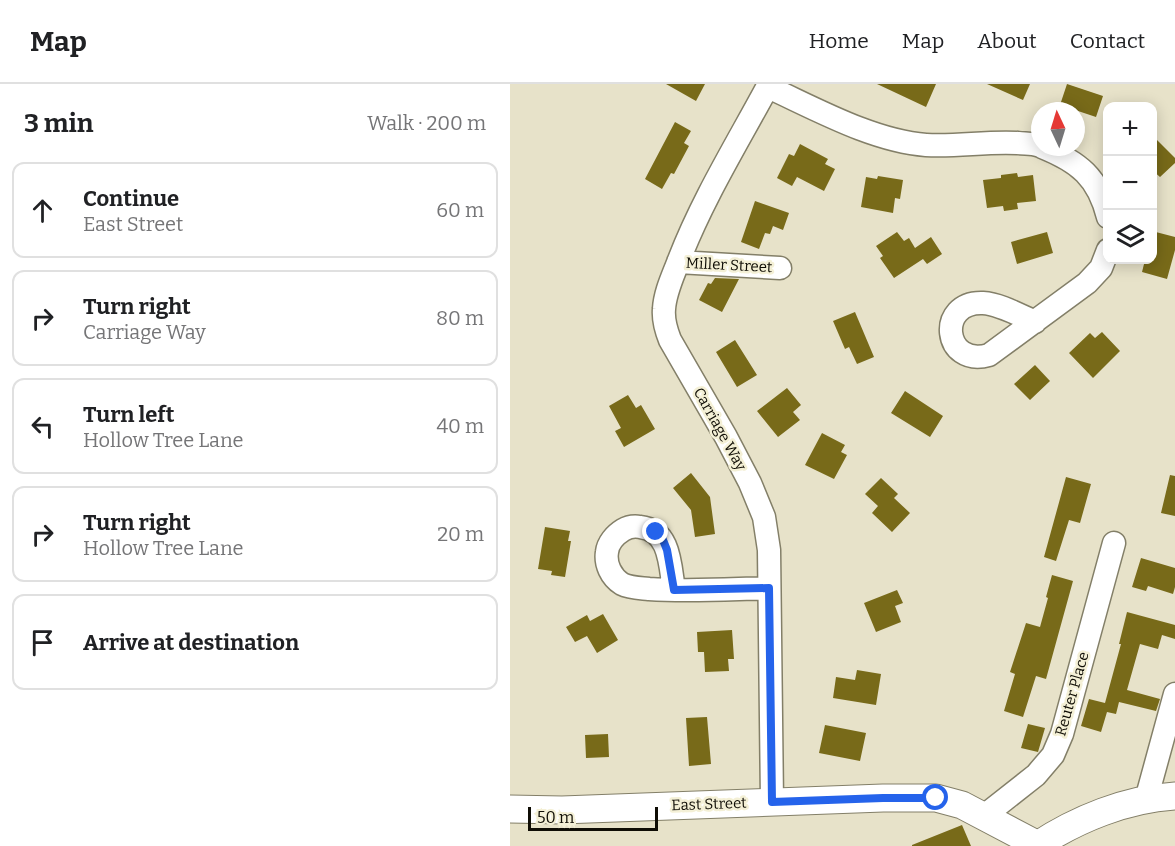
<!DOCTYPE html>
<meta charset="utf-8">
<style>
:root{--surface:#fff;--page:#f6f6f6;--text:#202124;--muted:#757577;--line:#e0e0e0}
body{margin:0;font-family:Bitter,serif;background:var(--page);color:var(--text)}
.controls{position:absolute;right:18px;top:18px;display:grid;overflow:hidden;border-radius:12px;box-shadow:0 3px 15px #0003}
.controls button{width:54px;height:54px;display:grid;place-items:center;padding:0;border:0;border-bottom:2px solid var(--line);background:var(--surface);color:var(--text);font:30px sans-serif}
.compass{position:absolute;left:521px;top:18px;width:54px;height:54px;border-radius:50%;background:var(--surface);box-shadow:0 3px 15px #0003;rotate:356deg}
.scale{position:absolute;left:18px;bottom:15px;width:130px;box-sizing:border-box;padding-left:6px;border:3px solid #0f0d05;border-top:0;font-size:16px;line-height:21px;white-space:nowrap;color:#0f0d05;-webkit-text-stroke:4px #f4f0d6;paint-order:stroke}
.stop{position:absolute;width:18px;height:18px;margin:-14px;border:4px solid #2563eb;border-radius:50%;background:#fff}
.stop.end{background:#2563eb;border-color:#fff;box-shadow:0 2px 6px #0008}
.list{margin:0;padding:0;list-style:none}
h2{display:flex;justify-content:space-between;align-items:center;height:78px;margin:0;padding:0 24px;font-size:26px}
h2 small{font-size:20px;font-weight:400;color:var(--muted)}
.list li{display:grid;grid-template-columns:39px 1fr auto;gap:18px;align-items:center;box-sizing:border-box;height:96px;margin:0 12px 12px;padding:0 12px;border:2px solid var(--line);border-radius:12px}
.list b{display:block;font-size:22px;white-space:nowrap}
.list p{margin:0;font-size:20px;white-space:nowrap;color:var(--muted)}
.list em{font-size:20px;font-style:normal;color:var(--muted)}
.icon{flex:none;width:33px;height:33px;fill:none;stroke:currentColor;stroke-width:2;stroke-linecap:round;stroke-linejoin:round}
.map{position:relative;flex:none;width:665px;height:762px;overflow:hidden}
header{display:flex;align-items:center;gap:36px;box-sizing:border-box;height:84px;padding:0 30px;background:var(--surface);border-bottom:2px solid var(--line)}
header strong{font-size:28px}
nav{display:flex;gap:33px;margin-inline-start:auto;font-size:21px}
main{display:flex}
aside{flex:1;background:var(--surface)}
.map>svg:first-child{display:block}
.building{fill:#786a19}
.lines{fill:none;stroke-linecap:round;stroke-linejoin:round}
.minor-casing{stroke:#837f68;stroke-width:25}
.major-casing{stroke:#837f68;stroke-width:29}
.minor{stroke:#fff;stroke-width:22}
.major{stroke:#fff;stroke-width:27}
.route{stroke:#2563eb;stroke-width:8}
.labels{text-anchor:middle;stroke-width:5;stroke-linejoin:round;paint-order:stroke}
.street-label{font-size:15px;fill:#0f0d05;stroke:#f4f0d6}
</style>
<header>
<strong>Map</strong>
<nav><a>Home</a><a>Map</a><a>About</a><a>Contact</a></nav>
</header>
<main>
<aside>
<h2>3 min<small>Walk · 200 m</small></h2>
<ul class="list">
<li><svg class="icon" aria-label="ahead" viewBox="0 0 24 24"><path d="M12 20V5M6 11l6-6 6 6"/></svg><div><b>Continue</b><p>East Street</p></div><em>60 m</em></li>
<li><svg class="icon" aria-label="right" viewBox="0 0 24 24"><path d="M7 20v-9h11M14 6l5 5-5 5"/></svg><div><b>Turn right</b><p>Carriage Way</p></div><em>80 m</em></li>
<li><svg class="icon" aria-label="left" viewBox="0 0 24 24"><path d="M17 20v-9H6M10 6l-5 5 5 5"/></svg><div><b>Turn left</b><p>Hollow Tree Lane</p></div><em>40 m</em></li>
<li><svg class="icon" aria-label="right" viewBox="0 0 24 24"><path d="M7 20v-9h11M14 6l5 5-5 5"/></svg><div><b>Turn right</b><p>Hollow Tree Lane</p></div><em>20 m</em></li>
<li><svg class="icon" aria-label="arrive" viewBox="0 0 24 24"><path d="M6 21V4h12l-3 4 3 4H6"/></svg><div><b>Arrive at destination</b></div></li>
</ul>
</aside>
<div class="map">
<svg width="665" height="762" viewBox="0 0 665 762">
<rect width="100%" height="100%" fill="#e7e2c9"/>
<path class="building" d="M156 0H195L186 17Z
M367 0H426L416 23Z
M477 0H520L513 16Z
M557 0 593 12 586 33 550 21Z
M165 38 181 47 174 59 179 62 164 90 161 89 152 105 135 95Z
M642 51 665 74V79L650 93 642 86Z
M290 60 318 75 315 80 325 85 314 107 287 93 282 102 267 94 279 70 284 72Z
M507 89 508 93 523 91 526 117 507 119 508 125 494 127 493 122 477 124 473 96 491 94V91Z
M368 92 393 96 390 115 385 114 383 129 351 123 356 93 367 95Z
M245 117 279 129 273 146 263 142 260 150 255 149 249 165 231 158Z
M642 147 665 153V166L657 195 632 188 635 176H642Z
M387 148 394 157 399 154 405 164 421 153 432 170 417 180 413 175 384 194 370 174 373 172 366 162Z
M537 148 543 169 507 180 501 158Z
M205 194 229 195 212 228 189 216 198 199 201 200Z
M345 228 364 273 347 280 339 263 335 265 323 237Z
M592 248 610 267 583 294 559 269 580 249 585 254Z
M225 256 247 291 227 303 206 268Z
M525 281 540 297 520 316 504 300Z
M277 304 291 321 283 328 290 336 268 353 247 327Z
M395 307 433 332 420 353 381 329Z
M118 311 126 324 131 321 145 345 114 363 105 347 111 344 99 322Z
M312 349 335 361 331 368 337 371 324 395 295 381Z
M181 389 200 413 205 450 185 453 181 426 163 404Z
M660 391 665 392V432L651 429Z
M556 393 581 400 570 439 559 436 546 477 534 473Z
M371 394 388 410 384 414 400 429 382 448 362 429 368 422 355 410Z
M35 443 60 447 58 457H61L55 493 41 491 42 487 28 485Z
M631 474 665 484V503L663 510 638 502 636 507 622 503Z
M542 491 563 497 536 595 526 592 513 633 494 627 505 590 500 588 516 539 530 543 538 514 536 513Z
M387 506 393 519 385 522 391 538 366 548 354 519Z
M617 528 665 541V555L652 551 648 565 630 560 617 606 650 615 646 627 609 618 606 630 597 628 591 648 571 642 579 615 595 619 611 560H609Z
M93 530 108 556 87 569 77 552 65 558 56 543 77 531 80 537Z
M222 546 224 575H218L219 587 195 588 194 568H188L187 548Z
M347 586 371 590 366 621 323 614 326 593 345 596Z
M197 633 201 680 179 682 176 634Z
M518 640 535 644 528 668 511 664Z
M315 641 356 649 350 677 309 669Z
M98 650 99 673 76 674 75 651Z
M452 741 461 762H402V761Z"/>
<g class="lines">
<g class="minor-casing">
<path id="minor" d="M259 0C228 58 193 114 169 176 163 192 155 208 154 225 153 236 156 246 160 256L216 353 240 399 254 433 259 466 262 718
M258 3C306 25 363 57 416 61 447 63 477 57 508 59 515 60 523 59 530 62
M532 63C569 78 588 93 598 133
M168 178 270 184
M525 238C509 231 490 220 473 219 426 217 433 284 479 271L577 199 591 184 598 166
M164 506C160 483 161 446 130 443 124 442 118 443 113 446 105 451 98 459 97 468 95 480 101 493 112 500 120 504 130 504 139 505 179 508 219 505 259 504
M636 716 665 610
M474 732 526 691 543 671 552 650 604 459"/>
</g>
<g class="major-casing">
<path id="major" d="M0 725 52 726 373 714H426L452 721 528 761
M526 762C567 735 616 715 665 712"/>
</g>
<use href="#minor" class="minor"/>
<use href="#major" class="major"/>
</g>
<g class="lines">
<path class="route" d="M146 448 153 456 157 466 164 506 259 504 262 718 373 714H426"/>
</g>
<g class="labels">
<g class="street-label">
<text transform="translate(219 181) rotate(3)" y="5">Miller Street</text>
<text transform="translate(210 345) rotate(61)" y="5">Carriage Way</text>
<text transform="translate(562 610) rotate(-74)" y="5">Reuter Place</text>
<text transform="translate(199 720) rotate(-2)" y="5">East Street</text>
</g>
</g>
</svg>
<div class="controls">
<button>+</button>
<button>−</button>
<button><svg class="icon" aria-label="layers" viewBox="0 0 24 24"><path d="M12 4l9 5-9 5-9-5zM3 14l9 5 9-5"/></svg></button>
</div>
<svg class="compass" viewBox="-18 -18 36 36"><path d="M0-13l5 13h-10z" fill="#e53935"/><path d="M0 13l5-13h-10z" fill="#757577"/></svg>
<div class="scale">50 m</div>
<div class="stop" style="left:426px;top:714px"></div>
<div class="stop end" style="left:146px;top:448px"></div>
</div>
</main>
